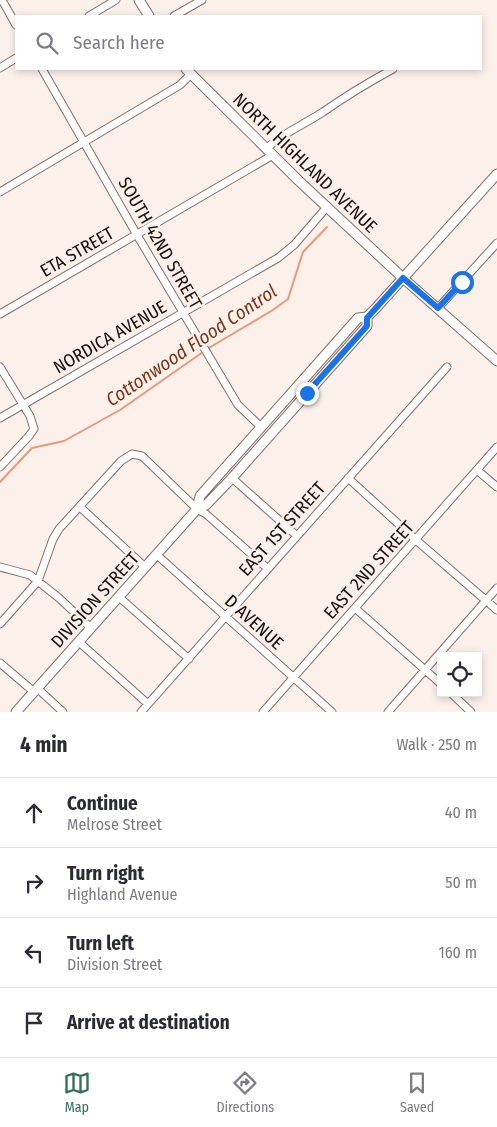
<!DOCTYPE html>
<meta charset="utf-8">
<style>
:root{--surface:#fff;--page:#f7f7f7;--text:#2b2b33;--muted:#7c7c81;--line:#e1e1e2;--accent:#326e59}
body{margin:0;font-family:"Fira Sans Condensed",sans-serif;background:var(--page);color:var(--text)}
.controls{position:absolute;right:15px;bottom:15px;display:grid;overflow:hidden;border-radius:0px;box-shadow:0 2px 8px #0003}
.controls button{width:45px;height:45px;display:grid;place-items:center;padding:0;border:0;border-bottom:1px solid var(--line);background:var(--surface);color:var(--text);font:25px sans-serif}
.stop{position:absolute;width:15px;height:15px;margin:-11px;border:4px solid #1a73e8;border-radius:50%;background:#fff}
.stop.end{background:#1a73e8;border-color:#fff;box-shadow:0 1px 5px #0008}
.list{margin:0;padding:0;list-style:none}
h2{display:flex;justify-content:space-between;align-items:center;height:65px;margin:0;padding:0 20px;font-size:21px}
h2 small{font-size:16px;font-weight:400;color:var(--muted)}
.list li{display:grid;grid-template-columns:32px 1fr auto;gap:15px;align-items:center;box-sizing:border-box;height:70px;padding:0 20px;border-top:1px solid var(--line)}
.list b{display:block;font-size:19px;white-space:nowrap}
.list p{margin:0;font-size:16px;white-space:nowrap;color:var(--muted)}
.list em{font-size:16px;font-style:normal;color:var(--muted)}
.icon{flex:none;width:28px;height:28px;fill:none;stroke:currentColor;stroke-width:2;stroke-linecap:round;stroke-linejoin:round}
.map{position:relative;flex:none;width:497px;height:712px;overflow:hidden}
.search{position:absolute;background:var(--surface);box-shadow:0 2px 8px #0003;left:15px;right:15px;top:15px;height:55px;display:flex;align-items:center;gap:12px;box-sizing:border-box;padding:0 18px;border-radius:0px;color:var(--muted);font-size:19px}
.sheet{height:345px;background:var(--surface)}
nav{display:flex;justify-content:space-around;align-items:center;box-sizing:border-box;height:70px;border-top:1px solid var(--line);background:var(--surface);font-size:14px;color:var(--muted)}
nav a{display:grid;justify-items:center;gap:2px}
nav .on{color:var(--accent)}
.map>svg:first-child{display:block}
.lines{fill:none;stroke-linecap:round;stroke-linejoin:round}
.stream{stroke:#e9987a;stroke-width:2}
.minor-casing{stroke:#876e65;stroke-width:9}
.major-casing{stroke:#876e65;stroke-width:11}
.minor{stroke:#fff;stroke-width:7}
.major{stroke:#fff;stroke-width:9}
.route{stroke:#1a73e8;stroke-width:6}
.labels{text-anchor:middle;stroke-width:5;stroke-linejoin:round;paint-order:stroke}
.street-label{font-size:18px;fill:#180e0b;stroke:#fcf0eb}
.water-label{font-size:19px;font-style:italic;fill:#7c3315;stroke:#fcf0eb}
</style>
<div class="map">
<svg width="497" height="712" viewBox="0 0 497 712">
<rect width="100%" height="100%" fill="#fcf0eb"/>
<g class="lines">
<path class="stream" d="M207 349 273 310 288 299 303 252 327 227
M0 482 32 448 64 441 120 410 203 352"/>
<g class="minor-casing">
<path id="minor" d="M2 0 16 25
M89 16 116 0
M174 16 202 0
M0 68 16 58
M42 69 137 235 238 405 261 427
M267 148C285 132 303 125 323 112 346 96 369 82 393 69
M0 192 180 85 191 74
M438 308 497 243
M0 314 273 155
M0 367 30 416 34 429 29 436 0 467
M0 418 278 258 294 245 327 207
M477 470 497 487
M232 478 297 536
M348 478 416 540 497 610
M80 507 145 567
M157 555 332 712
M0 567 30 575 59 598 91 628
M119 597 189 659
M355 608 441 684
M0 624 38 581 53 539 59 529 121 461 132 454 142 456 197 509 206 514 267 568
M79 642 148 704
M0 663 34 692
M37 688 63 712
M451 693 471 712
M141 712 447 367
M263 712 497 447
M388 712 497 588"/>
</g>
<g class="major-casing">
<path id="major" d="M139 0 149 16
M186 69 299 181 403 278 497 361
M197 509 200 496 358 318 367 317 376 308 497 174
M16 712 197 509 206 505 232 478 367 326V317"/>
</g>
<use href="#minor" class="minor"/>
<use href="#major" class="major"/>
</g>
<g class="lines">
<path class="route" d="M307 393 367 326V318L403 278 438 308 462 282"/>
</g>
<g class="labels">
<g class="street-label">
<text transform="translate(305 163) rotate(44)" y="6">NORTH HIGHLAND AVENUE</text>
<text transform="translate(160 243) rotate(60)" y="6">SOUTH 42ND STREET</text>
<text transform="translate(77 252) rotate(-30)" y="6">ETA STREET</text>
<text transform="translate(110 337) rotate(-30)" y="6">NORDICA AVENUE</text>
<text transform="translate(282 529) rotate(-48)" y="6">EAST 1ST STREET</text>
<text transform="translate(369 570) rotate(-48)" y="6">EAST 2ND STREET</text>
<text transform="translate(95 600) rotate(-48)" y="6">DIVISION STREET</text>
<text transform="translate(254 622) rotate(42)" y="6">D AVENUE</text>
</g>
<g class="water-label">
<text transform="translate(191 345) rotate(-34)" y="7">Cottonwood Flood Control</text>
</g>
</g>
</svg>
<div class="controls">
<button><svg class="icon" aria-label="locate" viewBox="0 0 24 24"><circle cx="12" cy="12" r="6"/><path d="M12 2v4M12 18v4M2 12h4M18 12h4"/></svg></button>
</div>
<div class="stop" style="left:462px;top:282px"></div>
<div class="stop end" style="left:307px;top:393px"></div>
<div class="search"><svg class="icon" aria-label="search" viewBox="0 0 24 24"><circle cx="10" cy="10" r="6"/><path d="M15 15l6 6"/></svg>Search here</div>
</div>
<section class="sheet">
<h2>4 min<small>Walk · 250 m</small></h2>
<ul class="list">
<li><svg class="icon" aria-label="ahead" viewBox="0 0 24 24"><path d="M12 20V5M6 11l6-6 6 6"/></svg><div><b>Continue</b><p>Melrose Street</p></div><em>40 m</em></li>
<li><svg class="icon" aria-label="right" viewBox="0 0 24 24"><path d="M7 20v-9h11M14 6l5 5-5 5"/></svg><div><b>Turn right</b><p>Highland Avenue</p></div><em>50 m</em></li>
<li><svg class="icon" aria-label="left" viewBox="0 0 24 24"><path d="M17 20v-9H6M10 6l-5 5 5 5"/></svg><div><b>Turn left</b><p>Division Street</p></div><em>160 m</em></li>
<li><svg class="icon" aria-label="arrive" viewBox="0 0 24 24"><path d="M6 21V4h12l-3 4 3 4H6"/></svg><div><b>Arrive at destination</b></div></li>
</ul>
</section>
<nav>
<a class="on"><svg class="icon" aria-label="map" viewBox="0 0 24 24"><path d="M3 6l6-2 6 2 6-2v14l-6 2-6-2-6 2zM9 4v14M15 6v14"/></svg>Map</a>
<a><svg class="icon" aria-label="directions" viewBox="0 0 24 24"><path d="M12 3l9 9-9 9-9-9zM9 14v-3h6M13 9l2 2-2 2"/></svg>Directions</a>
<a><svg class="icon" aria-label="saved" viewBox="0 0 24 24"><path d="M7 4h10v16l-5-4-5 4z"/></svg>Saved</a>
</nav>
